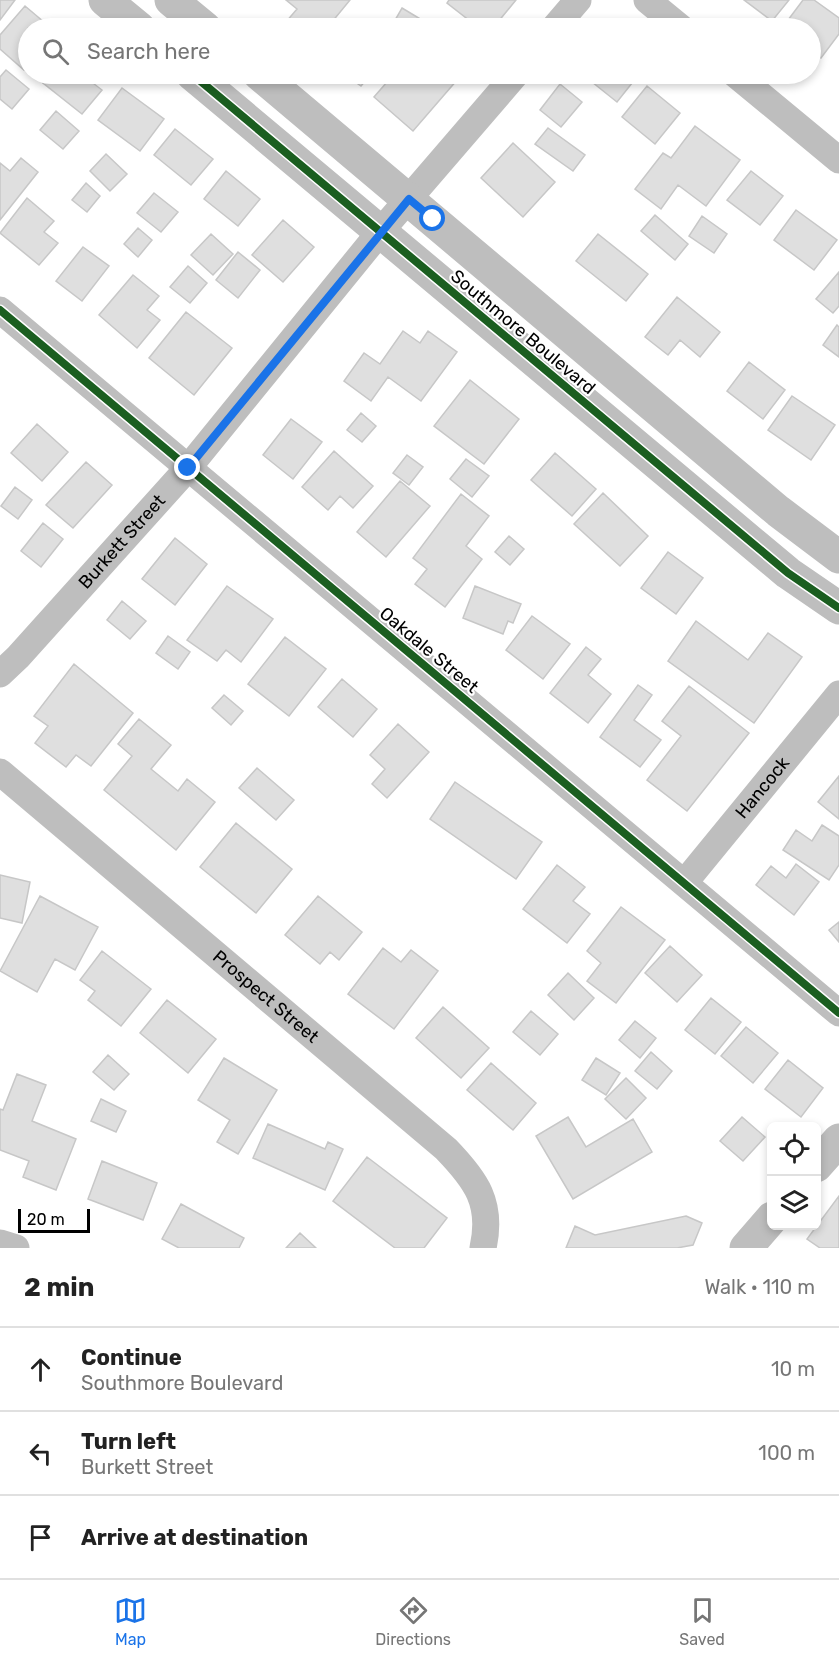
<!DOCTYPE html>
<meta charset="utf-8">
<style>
:root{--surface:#fff;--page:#f2f2f2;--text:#222;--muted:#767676;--line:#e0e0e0;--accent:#1a73e8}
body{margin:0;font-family:Rubik,sans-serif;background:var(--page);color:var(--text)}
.controls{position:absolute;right:18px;bottom:18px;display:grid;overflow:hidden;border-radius:9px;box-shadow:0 3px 9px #0003}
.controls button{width:54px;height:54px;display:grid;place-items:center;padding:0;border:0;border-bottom:2px solid var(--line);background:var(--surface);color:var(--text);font:30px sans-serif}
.scale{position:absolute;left:18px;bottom:15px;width:72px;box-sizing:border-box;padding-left:6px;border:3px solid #000;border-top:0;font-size:16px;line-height:21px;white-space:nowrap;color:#000;-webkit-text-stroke:4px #fff;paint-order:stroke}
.stop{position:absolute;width:18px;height:18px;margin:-14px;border:4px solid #1a73e8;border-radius:50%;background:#fff}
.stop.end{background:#1a73e8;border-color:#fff;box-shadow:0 2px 6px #0008}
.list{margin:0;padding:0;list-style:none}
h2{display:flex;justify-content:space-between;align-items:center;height:78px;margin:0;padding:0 24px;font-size:26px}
h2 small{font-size:20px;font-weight:400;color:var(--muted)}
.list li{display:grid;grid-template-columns:39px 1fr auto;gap:18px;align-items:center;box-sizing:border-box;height:84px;padding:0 24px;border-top:2px solid var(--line)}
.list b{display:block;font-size:22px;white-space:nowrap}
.list p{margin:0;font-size:20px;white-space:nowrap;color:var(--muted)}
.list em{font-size:20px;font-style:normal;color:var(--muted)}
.icon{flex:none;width:33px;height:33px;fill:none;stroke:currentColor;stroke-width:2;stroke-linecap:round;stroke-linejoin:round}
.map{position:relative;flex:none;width:839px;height:1248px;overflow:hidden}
.search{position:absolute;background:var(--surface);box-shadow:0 3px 9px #0003;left:18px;right:18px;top:18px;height:66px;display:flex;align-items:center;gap:15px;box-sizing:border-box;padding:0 21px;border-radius:33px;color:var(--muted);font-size:22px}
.sheet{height:330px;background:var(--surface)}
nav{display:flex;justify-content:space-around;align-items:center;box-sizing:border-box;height:84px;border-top:2px solid var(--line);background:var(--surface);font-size:16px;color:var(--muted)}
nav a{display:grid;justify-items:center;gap:3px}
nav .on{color:var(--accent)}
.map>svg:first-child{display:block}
.building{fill:#dfdfdf;stroke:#c7c7c7;stroke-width:1.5}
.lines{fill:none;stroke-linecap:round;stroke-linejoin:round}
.minor{stroke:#bebebe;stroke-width:27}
.tertiary{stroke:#bebebe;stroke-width:33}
.cycleway-casing{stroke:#fff;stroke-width:11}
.cycleway{stroke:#1b5e20;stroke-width:8}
.route{stroke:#1a73e8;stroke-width:8}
.labels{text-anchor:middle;stroke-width:4.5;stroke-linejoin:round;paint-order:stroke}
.street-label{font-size:18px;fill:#000;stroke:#fff}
</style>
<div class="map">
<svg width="839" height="1248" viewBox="0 0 839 1248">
<rect width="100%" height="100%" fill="#fff"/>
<path class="building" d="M0 0H15L0 20Z
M286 0H350L327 28H292L285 23 297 9Z
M449 0H516L493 28H479L447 3Z
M744 0H789L772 21Z
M803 0H814L839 18V34L821 58 810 50V28H782Z
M25 6 51 28H28V64L24 70 0 49V35Z
M402 8 427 23 423 28 391 27Z
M6 70 29 89 12 109 0 99V77Z
M50 74H94L89 80 102 90 82 114 43 83Z
M344 74H371L361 86Z
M394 74H449L457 80 413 131 374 97Z
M582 74H631L636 78 617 102Z
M560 84 582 102 561 127 540 110Z
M647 86 680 113 655 144 622 117Z
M122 88 164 119 140 151 98 120Z
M56 111 79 131 63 149 40 130Z
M695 126 740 160 706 206 678 185 661 209 635 189 663 153 671 158Z
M548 128 585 155 573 171 535 144Z
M175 129 213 159 191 185 154 155Z
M513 143 555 182 523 217 481 178Z
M106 154 127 174 110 191 90 171Z
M21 158 38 172 0 220V163L10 171Z
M226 171 260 199 238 226 204 199Z
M751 171 783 196 760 225 727 200Z
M86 183 100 196 87 212 72 200Z
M154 193 178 212 161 232 137 213Z
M27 198 54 221 44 232 58 243 39 265 0 233Z
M796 210 837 240 814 270 774 240Z
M655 215 688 244 675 260 641 231Z
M702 216 727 234 714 253 689 236Z
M283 220 314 247 283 282 252 255Z
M138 228 152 240 138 257 124 244Z
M211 234 233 254 213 275 191 255Z
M598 234 648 274 626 301 576 261Z
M83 247 109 266 82 301 56 281Z
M238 252 260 270 238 298 216 280Z
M188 266 207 283 190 303 170 287Z
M839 272V306L833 313 816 299Z
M133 275 159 296 147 310 160 320 137 348 99 315Z
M677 297 720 332 700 357 680 340 668 355 645 337Z
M186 312 232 348 194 395 149 358Z
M837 325 839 327V357L823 345Z
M403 331 420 343 428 331 457 352 421 401 388 377 371 401 344 381 364 353 380 364Z
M749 362 785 390 763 419 727 391Z
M470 380 519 419 484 464 434 426Z
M792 396 835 425 811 460 768 430Z
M361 413 376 426 362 442 347 430Z
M291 419 322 442 293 479 263 455Z
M37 424 68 452 42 481 11 453Z
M334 451 373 486 353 508 340 496 328 510 302 487Z
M555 453 596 489 572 516 531 480Z
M407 455 423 467 409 485 393 473Z
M466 459 489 476 472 497 450 479Z
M86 462 112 485 73 528 46 505Z
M400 481 430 506 386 557 357 532Z
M15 487 32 500 18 519 1 506Z
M603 493 648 536 620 566 574 524Z
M461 494 489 516 466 546 482 559 445 607 415 584 427 569 413 558Z
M43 523 63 539 41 567 21 551Z
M509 536 524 549 510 565 495 552Z
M175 538 207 564 175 605 142 579Z
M668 552 703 578 676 614 641 588Z
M227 586 273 619 241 662 226 650 217 661 187 640Z
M475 586 521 604 513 623 508 621 503 634 463 618Z
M122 601 146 621 130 639 107 620Z
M532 616 570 644 543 679 506 650Z
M696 621 748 660 768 633 802 657 754 723 668 661Z
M168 636 190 652 178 669 156 653Z
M285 637 326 669 289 716 248 684Z
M586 647 601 659 588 675 611 694 588 723 550 693Z
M74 664 133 713 91 766 76 755 66 767 35 743 48 726 34 716Z
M342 679 377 709 353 737 318 707Z
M638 685 652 695 634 720 661 740 640 767 600 737Z
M689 686 749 733 687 811 647 780 681 736 662 721Z
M224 695 243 711 231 725 212 708Z
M139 719 171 745 151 769 178 791 187 779 215 802 176 850 104 790 132 756 118 744Z
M398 724 429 752 387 798 372 784 385 769 370 755Z
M257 768 294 800 276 820 239 788Z
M839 776V819L818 802Z
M455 782 542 842 516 879 430 819Z
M236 823 292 869 256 913 200 867Z
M822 825 839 836V865L829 880 783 850 796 830 812 841Z
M796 864 819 882 794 915 756 885 771 866 786 878Z
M557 865 585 887 573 901 590 914 567 943 523 909Z
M0 875 30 882 22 923 0 918Z
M40 896 98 927 75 970 55 959 37 992 0 971Z
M318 896 362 932 339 960 330 952 320 964 285 935Z
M621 907 665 940 616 1003 587 981 601 963 587 951Z
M839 922V942L829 930Z
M670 946 702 975 677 1002 645 973Z
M383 948 401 962 411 950 438 971 394 1029 348 994Z
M102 951 151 989 121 1026 88 1000 95 991 80 980Z
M568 973 594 998 574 1020 548 995Z
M711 998 741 1022 715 1054 685 1030Z
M167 1000 216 1039 188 1073 140 1033Z
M443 1007 489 1048 461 1078 416 1038Z
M531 1011 558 1034 540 1055 513 1032Z
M635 1021 656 1038 640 1058 619 1040Z
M746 1027 778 1053 753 1083 721 1056Z
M651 1052 672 1071 657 1089 635 1071Z
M108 1055 129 1074 114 1090 93 1072Z
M224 1058 277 1090 238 1154 217 1142 230 1120 198 1100Z
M596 1058 620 1073 606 1095 582 1080Z
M788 1060 823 1088 801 1117 765 1089Z
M491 1063 536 1103 513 1130 467 1090Z
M17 1074 46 1085 32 1121 76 1139 56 1190 23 1177 29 1161 0 1150V1109L3 1110Z
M626 1078 646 1098 626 1119 605 1099Z
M101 1099 126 1111 116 1132 91 1121Z
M568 1117 586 1147 633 1119 652 1152 573 1199 536 1136Z
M742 1117 765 1137 743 1161 720 1141Z
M268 1124 325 1149 328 1142 343 1149 325 1190 253 1158Z
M367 1157 447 1218 424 1248H395L333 1201Z
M102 1161 157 1183 143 1220 88 1199Z
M839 1196V1248H820L807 1239Z
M181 1204 244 1238 239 1248H179L162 1239Z
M686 1216 702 1223 693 1245 677 1248H566L575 1226 595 1235Z
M300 1233 316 1248H286Z"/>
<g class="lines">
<g class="minor">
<path d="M647 0 681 28"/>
<path d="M554 28 578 0"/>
<path d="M735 74 839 160"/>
<path d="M0 310 839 1013"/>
<path id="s1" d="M0 674 18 657 188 468 380 232 516 74"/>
<path id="s2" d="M0 772 446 1149C476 1180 493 1203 483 1248"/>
<path id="s3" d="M685 882 839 694"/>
<path d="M0 1243 16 1248"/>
</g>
<path class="tertiary" d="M105 0 139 28
M171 0 205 28
M192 74 788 573 839 608
M259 74 778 511 839 557
M816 1166 839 1140
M746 1248 772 1218"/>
<g class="cycleway-casing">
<path id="cycleway" d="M192 74 788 573 839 608
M0 310 839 1013"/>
</g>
<use href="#cycleway" class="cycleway"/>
</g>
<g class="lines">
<path class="route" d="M188 468 409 199 433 219"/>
</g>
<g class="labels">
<g class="street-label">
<text transform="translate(523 332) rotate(40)" y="6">Southmore Boulevard</text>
<text dy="6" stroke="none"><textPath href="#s1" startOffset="180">Burkett Street</textPath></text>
<text transform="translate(429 650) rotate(40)" y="6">Oakdale Street</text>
<text dy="6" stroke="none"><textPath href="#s3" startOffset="122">Hancock</textPath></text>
<text dy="6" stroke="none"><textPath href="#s2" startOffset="348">Prospect Street</textPath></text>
</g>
</g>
</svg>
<div class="controls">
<button><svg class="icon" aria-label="locate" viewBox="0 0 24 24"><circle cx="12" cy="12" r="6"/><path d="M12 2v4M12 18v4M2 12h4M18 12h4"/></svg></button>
<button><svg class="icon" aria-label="layers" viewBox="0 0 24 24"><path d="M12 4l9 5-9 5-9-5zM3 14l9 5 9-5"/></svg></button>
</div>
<div class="scale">20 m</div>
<div class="stop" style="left:433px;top:219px"></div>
<div class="stop end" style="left:188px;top:468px"></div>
<div class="search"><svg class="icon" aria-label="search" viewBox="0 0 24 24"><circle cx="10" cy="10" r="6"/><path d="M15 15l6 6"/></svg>Search here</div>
</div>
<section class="sheet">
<h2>2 min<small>Walk · 110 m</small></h2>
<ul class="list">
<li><svg class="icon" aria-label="ahead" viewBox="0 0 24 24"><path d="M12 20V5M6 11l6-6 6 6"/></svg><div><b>Continue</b><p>Southmore Boulevard</p></div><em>10 m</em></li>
<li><svg class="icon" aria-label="left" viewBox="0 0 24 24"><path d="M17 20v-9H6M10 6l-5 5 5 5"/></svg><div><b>Turn left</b><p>Burkett Street</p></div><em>100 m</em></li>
<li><svg class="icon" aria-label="arrive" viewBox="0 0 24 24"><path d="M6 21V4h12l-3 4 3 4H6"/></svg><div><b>Arrive at destination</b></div></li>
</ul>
</section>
<nav>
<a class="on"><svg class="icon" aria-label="map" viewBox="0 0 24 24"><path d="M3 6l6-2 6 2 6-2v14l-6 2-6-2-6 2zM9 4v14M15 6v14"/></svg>Map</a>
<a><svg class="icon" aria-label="directions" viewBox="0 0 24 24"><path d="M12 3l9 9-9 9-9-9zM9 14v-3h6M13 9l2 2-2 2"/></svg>Directions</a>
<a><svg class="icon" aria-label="saved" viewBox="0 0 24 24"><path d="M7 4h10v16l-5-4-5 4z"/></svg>Saved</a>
</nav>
